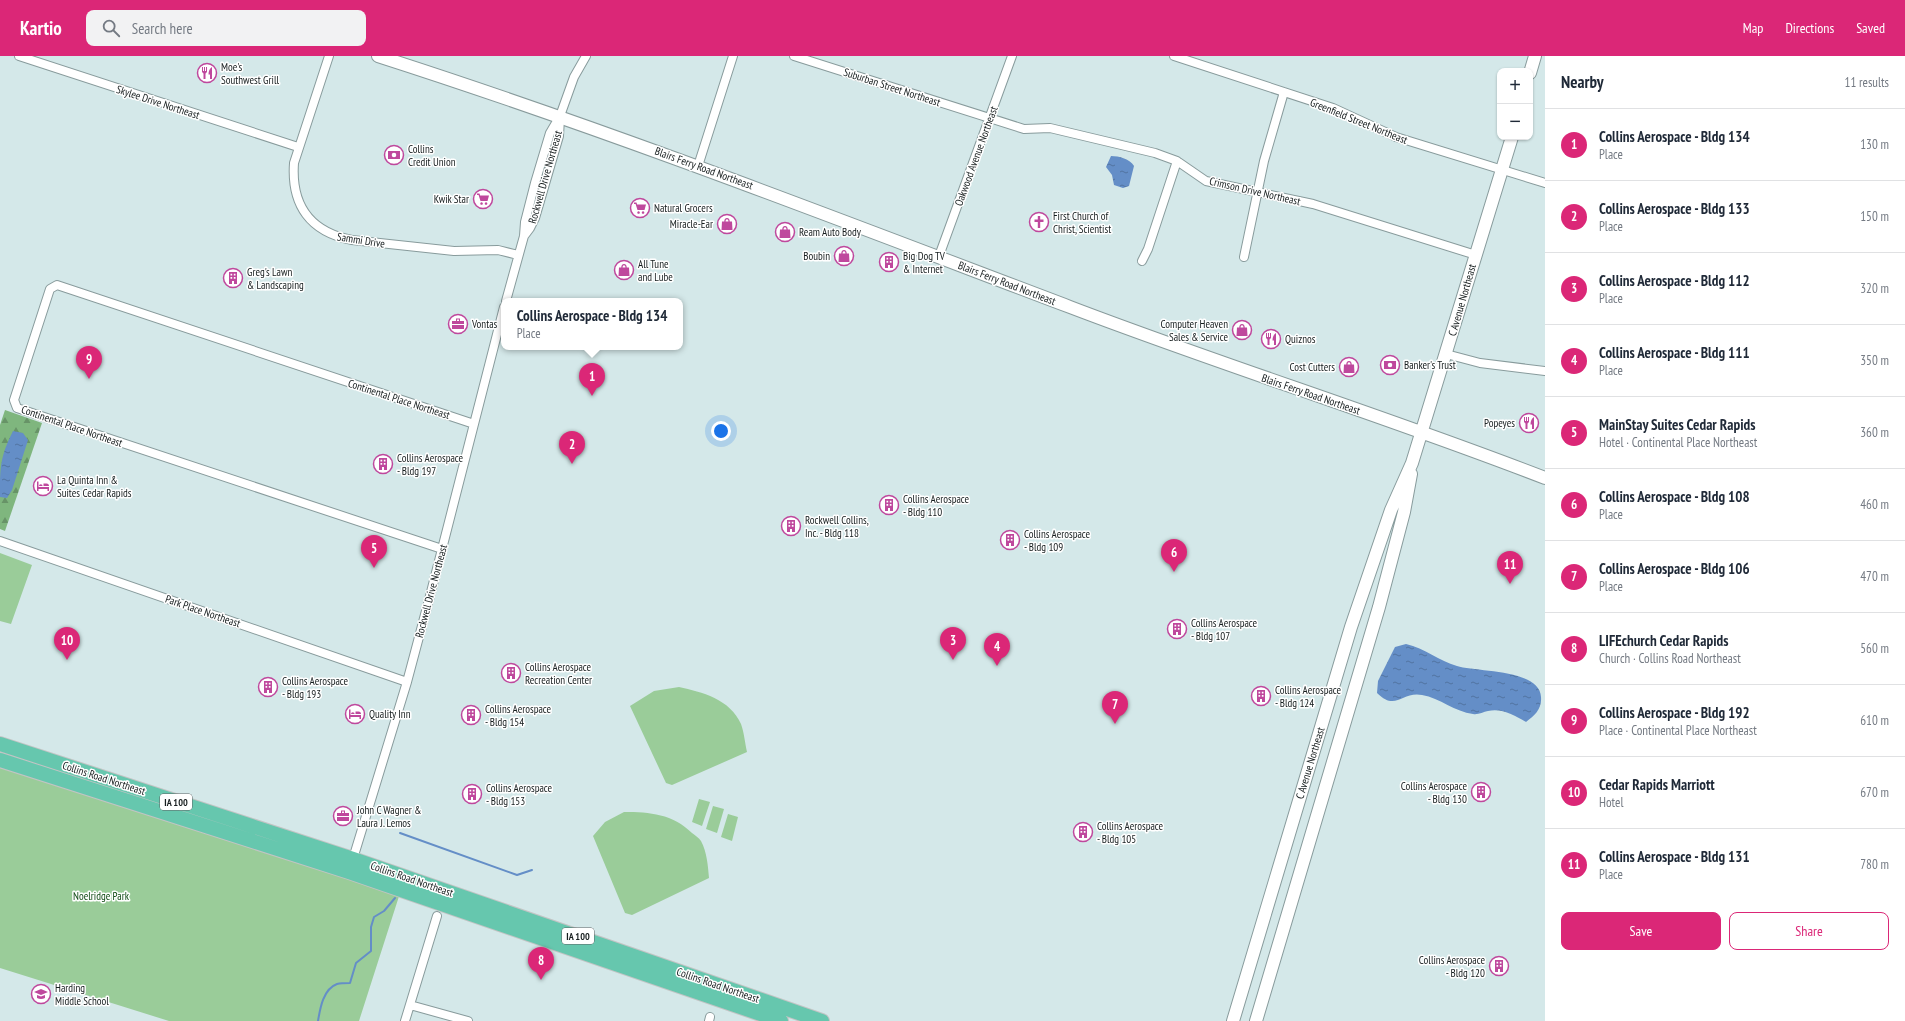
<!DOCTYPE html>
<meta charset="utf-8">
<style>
:root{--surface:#fff;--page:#f2f2f3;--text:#1f2937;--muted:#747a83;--line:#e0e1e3;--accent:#db2777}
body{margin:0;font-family:"PT Sans Narrow",sans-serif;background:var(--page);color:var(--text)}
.controls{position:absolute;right:12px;top:12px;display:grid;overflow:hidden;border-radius:8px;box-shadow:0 1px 3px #0004}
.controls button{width:36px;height:36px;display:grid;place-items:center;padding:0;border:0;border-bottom:1px solid var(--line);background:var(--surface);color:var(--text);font:20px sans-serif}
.you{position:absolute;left:721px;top:375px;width:14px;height:14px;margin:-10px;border:3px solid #fff;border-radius:50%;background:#1a73e8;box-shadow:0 0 0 6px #1a73e833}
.badge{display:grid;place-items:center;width:26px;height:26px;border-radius:50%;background:var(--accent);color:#fff;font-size:13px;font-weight:700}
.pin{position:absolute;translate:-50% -33px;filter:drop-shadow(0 1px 2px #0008)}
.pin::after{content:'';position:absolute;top:21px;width:14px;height:12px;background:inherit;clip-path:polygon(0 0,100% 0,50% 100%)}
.popup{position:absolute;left:501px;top:242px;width:182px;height:52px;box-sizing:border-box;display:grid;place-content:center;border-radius:8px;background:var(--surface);filter:drop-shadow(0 1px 3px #0005);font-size:13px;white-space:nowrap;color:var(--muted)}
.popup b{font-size:15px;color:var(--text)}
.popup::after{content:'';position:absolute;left:50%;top:100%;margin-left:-8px;border:8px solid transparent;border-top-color:var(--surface)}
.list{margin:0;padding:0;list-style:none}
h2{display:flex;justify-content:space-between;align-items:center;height:52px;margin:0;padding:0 16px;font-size:17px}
h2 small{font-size:13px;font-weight:400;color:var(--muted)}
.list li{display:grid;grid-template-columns:26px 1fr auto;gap:12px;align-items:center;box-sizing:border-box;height:72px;padding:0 16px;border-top:1px solid var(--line)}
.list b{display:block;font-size:15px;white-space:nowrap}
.list p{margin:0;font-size:13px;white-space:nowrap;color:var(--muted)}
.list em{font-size:13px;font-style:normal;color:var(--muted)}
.actions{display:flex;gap:8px;padding:12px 16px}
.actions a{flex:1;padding:9px 0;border:1px solid var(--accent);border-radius:8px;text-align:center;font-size:14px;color:var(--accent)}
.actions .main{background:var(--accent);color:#fff}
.icon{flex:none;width:22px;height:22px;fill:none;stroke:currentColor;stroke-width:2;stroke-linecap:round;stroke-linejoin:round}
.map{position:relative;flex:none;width:1545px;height:965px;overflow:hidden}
header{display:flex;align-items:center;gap:24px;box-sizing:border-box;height:56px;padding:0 20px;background:var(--accent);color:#fff}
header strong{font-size:19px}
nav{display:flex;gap:22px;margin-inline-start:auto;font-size:14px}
.search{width:280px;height:36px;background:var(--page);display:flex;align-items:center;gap:10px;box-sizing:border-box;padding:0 14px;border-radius:8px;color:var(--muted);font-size:15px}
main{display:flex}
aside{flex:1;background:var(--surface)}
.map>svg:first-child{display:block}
.forest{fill:url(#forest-firs)}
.green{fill:#9acc99}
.water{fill:url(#water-ripples)}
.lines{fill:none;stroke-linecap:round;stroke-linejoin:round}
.stream{stroke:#648ec7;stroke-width:2}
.minor-casing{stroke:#889b9c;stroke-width:10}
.secondary-casing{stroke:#889b9c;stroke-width:14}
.trunk-casing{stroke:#c2c4c4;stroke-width:16}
.minor{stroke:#fff;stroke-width:8}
.secondary{stroke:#fff;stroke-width:12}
.trunk{stroke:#66c7ae;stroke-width:14}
.labels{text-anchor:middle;stroke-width:3;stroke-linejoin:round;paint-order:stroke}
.shield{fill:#fff;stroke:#5c6162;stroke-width:1}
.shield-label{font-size:10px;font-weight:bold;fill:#161d1e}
.poi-label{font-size:11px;fill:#161d1e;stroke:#fff;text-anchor:start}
.street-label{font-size:11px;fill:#161d1e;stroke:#fff}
.park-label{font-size:11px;fill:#0f4a14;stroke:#fff}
</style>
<header>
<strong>Kartio</strong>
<div class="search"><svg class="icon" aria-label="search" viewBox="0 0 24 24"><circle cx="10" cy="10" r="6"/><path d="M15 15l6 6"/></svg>Search here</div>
<nav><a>Map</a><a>Directions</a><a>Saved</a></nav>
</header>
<main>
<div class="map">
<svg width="1545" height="965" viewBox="0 0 1545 965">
<defs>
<pattern id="forest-firs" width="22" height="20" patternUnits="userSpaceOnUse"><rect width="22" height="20" fill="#7fb67e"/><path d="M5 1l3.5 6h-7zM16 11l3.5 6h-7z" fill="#679367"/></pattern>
<pattern id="water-ripples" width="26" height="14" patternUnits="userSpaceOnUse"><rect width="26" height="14" fill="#648ec7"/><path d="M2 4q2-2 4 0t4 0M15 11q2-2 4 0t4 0" fill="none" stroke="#5173a1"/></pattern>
</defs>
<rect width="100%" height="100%" fill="#d4e8e9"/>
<path class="forest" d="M5 354 42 367 5 475 0 473V369Z"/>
<path class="green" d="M0 497 32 509 11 568 0 565Z
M679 631C702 636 730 643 741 668 744 676 745 687 747 696L672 729 666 727 630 650 654 635Z
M0 704 401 834 359 965H169L0 912Z
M699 743 710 746 702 770 692 766Z
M713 750 724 753 717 777 706 773Z
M624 756C650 756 673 758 692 777 695 779 699 782 701 785 707 796 708 810 709 822L632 859 625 857 593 780 605 766Z
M728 758 738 761 732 785 721 781Z"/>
<path class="water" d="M1111 100C1119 100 1130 103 1134 110L1129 130 1123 132 1114 129 1112 119 1106 111Z
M13 375 23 377 28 384 12 434 7 442 0 441C0 411 0 401 13 375Z
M1406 588C1425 592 1439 605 1457 610 1476 616 1540 613 1541 641 1542 653 1535 659 1526 666 1514 659 1502 652 1488 655 1483 656 1478 659 1473 658 1455 656 1440 642 1422 639 1402 635 1396 656 1377 637L1378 625 1395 591Z"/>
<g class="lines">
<path class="stream" d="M400 777 517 819 532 814
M318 965C320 953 323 933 337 928 341 927 346 927 350 927L356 907 371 895V871L374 861 384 855 395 842"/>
<g class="minor-casing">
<path id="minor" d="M19 0 298 91
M329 0 294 107C291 149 310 176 352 184L454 195 498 194 518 199
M794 0 1024 73 1050 72 1155 97 1177 105 1206 125 1313 148 1476 199
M1174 0 1333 52 1396 81 1545 127
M698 110 733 0
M524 180 530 172 535 162 559 80 560 62
M939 200 1012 0
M1244 201 1264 105 1284 36
M1142 205 1148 193 1177 105
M506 245 524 180 525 166 535 127 550 77 560 60 574 21 586 0
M1446 298 1480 307 1545 315
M0 485 407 626
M442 493 17 352 14 344 50 233 57 229 474 368
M352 806 407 626 431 536 504 251
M410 949 468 965
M405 965 437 860
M709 965 710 961"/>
</g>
<g class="secondary-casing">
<path id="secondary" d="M378 0C612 75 840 164 1070 251 1227 311 1388 361 1545 422
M1530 17 1535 0
M1233 965 1351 571 1391 454 1412 407 1512 81
M1256 965 1379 551 1404 456 1411 418"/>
</g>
<g class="trunk-casing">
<path id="trunk" d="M0 688 353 803 822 965
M0 704 349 816 781 965"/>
</g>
<use href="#minor" class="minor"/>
<use href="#secondary" class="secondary"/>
<use href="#trunk" class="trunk"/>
</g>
<defs>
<g id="restaurant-ring" transform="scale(1)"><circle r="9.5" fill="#fff" stroke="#bf489d" stroke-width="1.5"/><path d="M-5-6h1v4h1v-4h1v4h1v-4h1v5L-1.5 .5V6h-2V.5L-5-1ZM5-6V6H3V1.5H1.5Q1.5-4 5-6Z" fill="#bf489d"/></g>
<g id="bank-ring" transform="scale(1)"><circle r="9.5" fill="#fff" stroke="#bf489d" stroke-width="1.5"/><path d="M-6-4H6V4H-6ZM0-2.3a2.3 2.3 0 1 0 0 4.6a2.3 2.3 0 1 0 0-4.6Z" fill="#bf489d"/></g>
<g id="supermarket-ring" transform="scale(1)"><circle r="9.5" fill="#fff" stroke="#bf489d" stroke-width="1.5"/><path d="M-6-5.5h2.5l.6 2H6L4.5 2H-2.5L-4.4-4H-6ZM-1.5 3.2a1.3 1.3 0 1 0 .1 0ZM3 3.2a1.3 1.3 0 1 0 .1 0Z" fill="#bf489d"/></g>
<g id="church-ring" transform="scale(1)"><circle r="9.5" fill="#fff" stroke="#bf489d" stroke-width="1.5"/><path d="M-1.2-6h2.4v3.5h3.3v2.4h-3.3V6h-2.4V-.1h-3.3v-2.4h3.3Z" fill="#bf489d"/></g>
<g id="shop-ring" transform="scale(1)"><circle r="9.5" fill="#fff" stroke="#bf489d" stroke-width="1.5"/><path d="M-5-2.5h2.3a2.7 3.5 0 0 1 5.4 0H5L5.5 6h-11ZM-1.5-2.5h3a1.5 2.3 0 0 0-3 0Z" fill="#bf489d"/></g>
<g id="building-ring" transform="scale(1)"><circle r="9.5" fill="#fff" stroke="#bf489d" stroke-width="1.5"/><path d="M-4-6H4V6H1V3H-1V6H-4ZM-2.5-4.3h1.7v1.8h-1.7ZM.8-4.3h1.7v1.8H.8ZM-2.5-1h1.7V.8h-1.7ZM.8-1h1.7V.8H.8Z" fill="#bf489d"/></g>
<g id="office-ring" transform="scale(1)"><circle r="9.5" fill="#fff" stroke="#bf489d" stroke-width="1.5"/><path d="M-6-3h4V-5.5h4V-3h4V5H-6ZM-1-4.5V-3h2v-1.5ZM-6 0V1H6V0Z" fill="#bf489d"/></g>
<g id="hotel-ring" transform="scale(1)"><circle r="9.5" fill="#fff" stroke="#bf489d" stroke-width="1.5"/><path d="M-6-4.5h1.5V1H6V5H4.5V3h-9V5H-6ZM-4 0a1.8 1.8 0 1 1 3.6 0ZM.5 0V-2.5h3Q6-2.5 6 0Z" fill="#bf489d"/></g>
<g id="school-ring" transform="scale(1)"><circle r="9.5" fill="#fff" stroke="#bf489d" stroke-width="1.5"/><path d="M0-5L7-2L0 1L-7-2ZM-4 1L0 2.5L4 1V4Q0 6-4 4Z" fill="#bf489d"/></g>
</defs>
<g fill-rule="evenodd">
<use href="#restaurant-ring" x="207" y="17"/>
<use href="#bank-ring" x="394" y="99"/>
<use href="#supermarket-ring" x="483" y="143"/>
<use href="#supermarket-ring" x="640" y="152"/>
<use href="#church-ring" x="1039" y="166"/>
<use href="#shop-ring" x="727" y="168"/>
<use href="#shop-ring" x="785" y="176"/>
<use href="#shop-ring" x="844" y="200"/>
<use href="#building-ring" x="889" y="206"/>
<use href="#shop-ring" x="624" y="214"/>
<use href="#building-ring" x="233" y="222"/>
<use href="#office-ring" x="458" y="268"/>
<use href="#shop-ring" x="1242" y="274"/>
<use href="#restaurant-ring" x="1271" y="283"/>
<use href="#bank-ring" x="1390" y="309"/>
<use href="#shop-ring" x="1349" y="311"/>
<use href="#restaurant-ring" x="1529" y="367"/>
<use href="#building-ring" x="383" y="408"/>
<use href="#hotel-ring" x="43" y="430"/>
<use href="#building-ring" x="889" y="449"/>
<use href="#building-ring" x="791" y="470"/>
<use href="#building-ring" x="1010" y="484"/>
<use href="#building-ring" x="1177" y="573"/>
<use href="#building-ring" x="511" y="617"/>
<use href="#building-ring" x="268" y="631"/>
<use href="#building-ring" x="1261" y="640"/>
<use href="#hotel-ring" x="355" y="658"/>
<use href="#building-ring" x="471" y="659"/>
<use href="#building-ring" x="1481" y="736"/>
<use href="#building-ring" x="472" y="738"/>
<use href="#office-ring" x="343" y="760"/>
<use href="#building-ring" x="1083" y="776"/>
<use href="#building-ring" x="1499" y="910"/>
<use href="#school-ring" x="41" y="938"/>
</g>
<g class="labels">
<g class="shield">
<rect x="160" y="738" width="32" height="16" rx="3"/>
<rect x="562" y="872" width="32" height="16" rx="3"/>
</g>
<g class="shield-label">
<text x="176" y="750">IA 100</text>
<text x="578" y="884">IA 100</text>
</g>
<g class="poi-label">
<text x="221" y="15">Moe's<tspan x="221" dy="13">Southwest Grill</tspan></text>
<text x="408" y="97">Collins<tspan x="408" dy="13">Credit Union</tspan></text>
<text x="469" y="147" text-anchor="end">Kwik Star</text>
<text x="654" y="156">Natural Grocers</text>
<text x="1053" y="164">First Church of<tspan x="1053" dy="13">Christ, Scientist</tspan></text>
<text x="713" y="172" text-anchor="end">Miracle-Ear</text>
<text x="799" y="180">Ream Auto Body</text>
<text x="830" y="204" text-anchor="end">Boubin</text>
<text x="903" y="204">Big Dog TV<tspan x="903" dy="13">&amp; Internet</tspan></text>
<text x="638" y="212">All Tune<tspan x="638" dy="13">and Lube</tspan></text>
<text x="247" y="220">Greg's Lawn<tspan x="247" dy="13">&amp; Landscaping</tspan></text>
<text x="472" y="272">Vontas</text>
<text x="1228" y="272" text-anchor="end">Computer Heaven<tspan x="1228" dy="13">Sales &amp; Service</tspan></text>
<text x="1285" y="287">Quiznos</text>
<text x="1404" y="313">Banker's Trust</text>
<text x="1335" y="315" text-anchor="end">Cost Cutters</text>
<text x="1515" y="371" text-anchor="end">Popeyes</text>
<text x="397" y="406">Collins Aerospace<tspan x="397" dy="13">- Bldg 197</tspan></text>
<text x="57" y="428">La Quinta Inn &amp;<tspan x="57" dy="13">Suites Cedar Rapids</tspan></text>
<text x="903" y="447">Collins Aerospace<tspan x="903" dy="13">- Bldg 110</tspan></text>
<text x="805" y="468">Rockwell Collins,<tspan x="805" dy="13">Inc. - Bldg 118</tspan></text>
<text x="1024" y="482">Collins Aerospace<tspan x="1024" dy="13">- Bldg 109</tspan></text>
<text x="1191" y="571">Collins Aerospace<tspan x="1191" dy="13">- Bldg 107</tspan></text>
<text x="525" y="615">Collins Aerospace<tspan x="525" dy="13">Recreation Center</tspan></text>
<text x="282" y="629">Collins Aerospace<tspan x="282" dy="13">- Bldg 193</tspan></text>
<text x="1275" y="638">Collins Aerospace<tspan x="1275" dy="13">- Bldg 124</tspan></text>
<text x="485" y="657">Collins Aerospace<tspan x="485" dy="13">- Bldg 154</tspan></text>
<text x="369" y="662">Quality Inn</text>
<text x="1467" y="734" text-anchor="end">Collins Aerospace<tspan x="1467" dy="13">- Bldg 130</tspan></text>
<text x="486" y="736">Collins Aerospace<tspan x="486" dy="13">- Bldg 153</tspan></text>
<text x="357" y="758">John C Wagner &amp;<tspan x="357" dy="13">Laura J. Lemos</tspan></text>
<text x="1097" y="774">Collins Aerospace<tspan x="1097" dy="13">- Bldg 105</tspan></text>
<text x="1485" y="908" text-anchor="end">Collins Aerospace<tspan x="1485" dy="13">- Bldg 120</tspan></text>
<text x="55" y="936">Harding<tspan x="55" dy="13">Middle School</tspan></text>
</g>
<g class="street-label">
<text transform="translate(892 31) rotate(18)" y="4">Suburban Street Northeast</text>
<text transform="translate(158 46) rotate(18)" y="4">Skylee Drive Northeast</text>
<text transform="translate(1359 65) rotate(22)" y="4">Greenfield Street Northeast</text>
<text transform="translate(976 100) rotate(-70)" y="4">Oakwood Avenue Northeast</text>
<text transform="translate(704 112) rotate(20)" y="4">Blairs Ferry Road Northeast</text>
<text transform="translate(545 121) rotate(-74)" y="4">Rockwell Drive Northeast</text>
<text transform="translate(1255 135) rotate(13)" y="4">Crimson Drive Northeast</text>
<text transform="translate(361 184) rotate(9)" y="4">Sammi Drive</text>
<text transform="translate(1007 227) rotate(21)" y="4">Blairs Ferry Road Northeast</text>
<text transform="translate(1462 244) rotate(-74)" y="4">C Avenue Northeast</text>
<text transform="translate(1311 338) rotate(19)" y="4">Blairs Ferry Road Northeast</text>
<text transform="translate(399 343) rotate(18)" y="4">Continental Place Northeast</text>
<text transform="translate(72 370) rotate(19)" y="4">Continental Place Northeast</text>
<text transform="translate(431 535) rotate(-75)" y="4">Rockwell Drive Northeast</text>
<text transform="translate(203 555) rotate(19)" y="4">Park Place Northeast</text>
<text transform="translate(1310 707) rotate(-73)" y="4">C Avenue Northeast</text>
<text transform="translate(104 722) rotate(18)" y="4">Collins Road Northeast</text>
<text transform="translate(412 823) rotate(19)" y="4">Collins Road Northeast</text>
<text transform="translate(718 929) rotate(19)" y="4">Collins Road Northeast</text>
</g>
<g class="park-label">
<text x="101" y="844">Noelridge Park</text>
</g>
</g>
</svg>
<div class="controls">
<button>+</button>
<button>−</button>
</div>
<div class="you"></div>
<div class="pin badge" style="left:592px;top:340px">1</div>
<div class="popup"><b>Collins Aerospace - Bldg 134</b>Place</div>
<div class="pin badge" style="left:572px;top:408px">2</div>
<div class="pin badge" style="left:953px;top:604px">3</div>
<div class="pin badge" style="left:997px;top:610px">4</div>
<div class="pin badge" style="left:374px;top:512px">5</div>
<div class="pin badge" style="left:1174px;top:516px">6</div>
<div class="pin badge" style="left:1115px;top:668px">7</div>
<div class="pin badge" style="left:541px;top:924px">8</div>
<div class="pin badge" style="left:89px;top:323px">9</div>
<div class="pin badge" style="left:67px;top:604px">10</div>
<div class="pin badge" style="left:1510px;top:528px">11</div>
</div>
<aside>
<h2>Nearby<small>11 results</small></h2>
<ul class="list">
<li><span class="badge">1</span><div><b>Collins Aerospace - Bldg 134</b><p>Place</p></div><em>130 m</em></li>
<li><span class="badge">2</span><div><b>Collins Aerospace - Bldg 133</b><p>Place</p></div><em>150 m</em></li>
<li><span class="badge">3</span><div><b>Collins Aerospace - Bldg 112</b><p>Place</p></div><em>320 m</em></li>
<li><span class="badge">4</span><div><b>Collins Aerospace - Bldg 111</b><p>Place</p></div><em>350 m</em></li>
<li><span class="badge">5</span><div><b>MainStay Suites Cedar Rapids</b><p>Hotel · Continental Place Northeast</p></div><em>360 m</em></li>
<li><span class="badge">6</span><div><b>Collins Aerospace - Bldg 108</b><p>Place</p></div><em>460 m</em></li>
<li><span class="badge">7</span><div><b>Collins Aerospace - Bldg 106</b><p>Place</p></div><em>470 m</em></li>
<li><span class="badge">8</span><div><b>LIFEchurch Cedar Rapids</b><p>Church · Collins Road Northeast</p></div><em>560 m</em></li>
<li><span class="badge">9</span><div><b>Collins Aerospace - Bldg 192</b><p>Place · Continental Place Northeast</p></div><em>610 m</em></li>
<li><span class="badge">10</span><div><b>Cedar Rapids Marriott</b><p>Hotel</p></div><em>670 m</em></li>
<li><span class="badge">11</span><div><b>Collins Aerospace - Bldg 131</b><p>Place</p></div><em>780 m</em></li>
</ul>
<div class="actions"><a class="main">Save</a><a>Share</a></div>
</aside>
</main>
